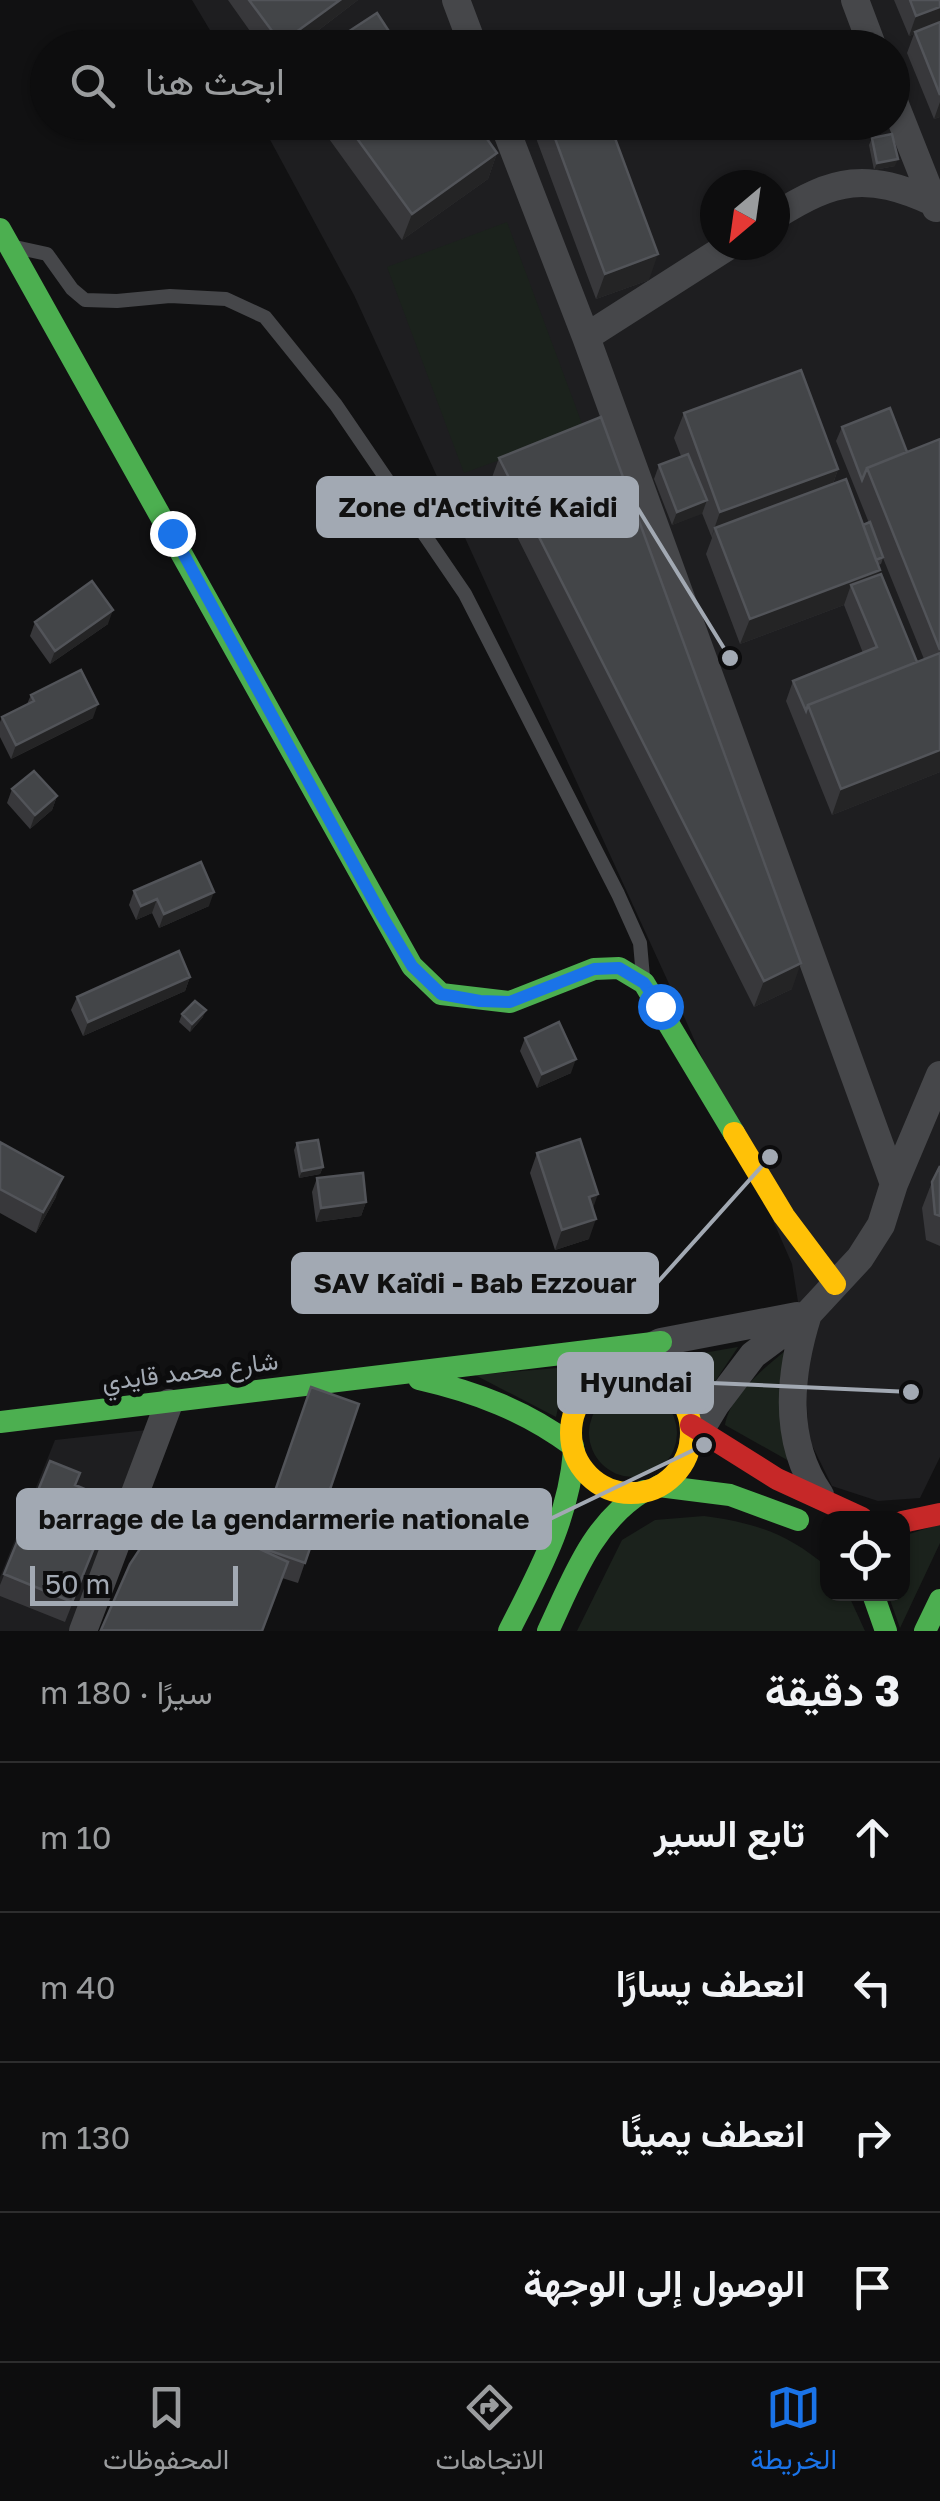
<!DOCTYPE html>
<html lang="ar">
<meta charset="utf-8">
<style>
:root{--surface:#0d0d0e;--page:#161617;--text:#f1f3f6;--muted:#9a9c9e;--line:#2d2d2e;--accent:#1a73e8}
body{margin:0;font-family:"Golos Text",Vazirmatn,sans-serif;background:var(--page);color:var(--text);direction:rtl}
.controls{position:absolute;right:30px;bottom:30px;display:grid;overflow:hidden;border-radius:20px;box-shadow:0 2px 8px #0004}
.controls button{width:90px;height:90px;display:grid;place-items:center;padding:0;border:0;border-bottom:2px solid var(--line);background:var(--surface);color:var(--text);font:50px sans-serif}
.compass{position:absolute;left:700px;top:170px;width:90px;height:90px;border-radius:50%;background:var(--surface);box-shadow:0 2px 8px #0004;rotate:209deg}
.scale{position:absolute;left:30px;bottom:25px;width:208px;box-sizing:border-box;padding-left:10px;border:5px solid #a2a9b3;border-top:0;font-size:28px;line-height:35px;white-space:nowrap;color:#a2a9b3;-webkit-text-stroke:8px #0c0c0d;paint-order:stroke}
.stop{position:absolute;width:30px;height:30px;margin:-22px;border:8px solid #1a73e8;border-radius:50%;background:#fff}
.stop.end{background:#1a73e8;border-color:#fff;box-shadow:0 2px 10px #0008}
.list{margin:0;padding:0;list-style:none}
h2{display:flex;justify-content:space-between;align-items:center;height:130px;margin:0;padding:0 40px;font-size:42px}
h2 small{font-size:32px;font-weight:400;color:var(--muted)}
.list li{display:grid;grid-template-columns:65px 1fr auto;gap:30px;align-items:center;box-sizing:border-box;height:150px;padding:0 40px;border-top:2px solid var(--line)}
.list b{display:block;font-size:38px;white-space:nowrap}
.list em{font-size:32px;font-style:normal;color:var(--muted)}
.icon{flex:none;width:55px;height:55px;fill:none;stroke:currentColor;stroke-width:2;stroke-linecap:round;stroke-linejoin:round}
.map{position:relative;flex:none;width:940px;height:1631px;overflow:hidden;direction:ltr}
.search{position:absolute;background:var(--surface);box-shadow:0 2px 8px #0004;left:30px;right:30px;top:30px;height:110px;display:flex;align-items:center;gap:25px;box-sizing:border-box;padding:0 35px;border-radius:55px;color:var(--muted);font-size:38px}
.sheet{height:730px;background:var(--surface)}
nav{display:flex;justify-content:space-around;align-items:center;box-sizing:border-box;height:140px;border-top:2px solid var(--line);background:var(--surface);font-size:28px;color:var(--muted)}
nav a{display:grid;justify-items:center;gap:5px}
nav .on{color:var(--accent)}
.map>svg:first-child{display:block}
.built{fill:#1e1e20;fill-rule:evenodd}
.green{fill:#1b221c}
.lines{fill:none;stroke-linecap:round;stroke-linejoin:round}
.lane{stroke:#46474a;stroke-width:14}
.street{stroke:#46474a;stroke-width:28}
.fast{stroke:#4caf50;stroke-width:22}
.slow{stroke:#ffc107;stroke-width:22}
.jam{stroke:#c62828;stroke-width:22}
.wall{fill:#38383b;fill-rule:evenodd}
.shaded-wall{fill:#242425}
.building{fill:#434548;stroke:#525459;stroke-width:2.5}
.route{stroke:#1a73e8;stroke-width:12}
.labels{text-anchor:middle;stroke-width:10;stroke-linejoin:round;paint-order:stroke}
.street-label{font-size:25px;fill:#a2a9b3;stroke:#0c0c0d}
.leader{fill:none;stroke:#a2a9b3;stroke-width:4}
.callout-dot{fill:#a2a9b3;stroke:#0c0c0d;stroke-width:4}
.callout{fill:#a2a9b3;stroke:#a2a9b3;stroke-width:4}
.callout-label{font-size:28px;text-anchor:middle;font-weight:bold;fill:#111}
</style>
<div class="map">
<svg width="940" height="1631" viewBox="0 0 940 1631">
<rect width="100%" height="100%" fill="#111112"/>
<path class="built" d="M192 0H940V1457L920 1498 878 1501 832 1486 808 1437 805 1346 792 1264 686 1021 354 295 261 123 892 122V48L220 47ZM715 185H775V245H715Z
M156 1429 78 1631H0V1577L55 1440Z"/>
<path class="green" d="M507 222 584 429 464 473 387 267Z
M738 1347 706 1395 668 1359Z
M785 1351C776 1392 776 1427 796 1465L725 1425C730 1396 763 1369 785 1351Z
M580 1366 562 1389 556 1417 475 1375Z
M589 1433a44 44 0 1 1 88 0a44 44 0 1 1-88 0Z
M704 1516C755 1523 787 1533 827 1567L828 1594H848L865 1631H577L622 1540 655 1520Z
M940 1524V1543L900 1628 888 1594H902L903 1536Z"/>
<g class="lines">
<path class="lane" d="M15 247 47 254 72 289 85 300 117 301 170 296 226 299 265 317 336 405 465 594 618 894 640 943 643 977"/>
<path class="street" d="M456 0 474 48
M855 0 873 48
M892 97 936 208
M503 122 586 337 894 1184
M775 216C835 178 867 172 933 202
M586 337 730 245
M808 1314C789 1374 782 1440 820 1495
M596 1384 640 1352 661 1342 797 1316
M693 1442 716 1404 753 1355 808 1314 860 1258 881 1225 894 1184 940 1075
M83 1631 169 1403"/>
<path class="fast" d="M0 229 412 966 441 994 510 1002 594 969 619 968 644 983 734 1133
M419 1379C476 1392 526 1411 573 1446
M0 1422 661 1342
M659 1486 730 1495 798 1520
M873 1594 886 1631
M509 1631C539 1572 569 1518 574 1451
M548 1631C573 1578 592 1523 644 1491
M925 1631 940 1600"/>
<path class="slow" d="M734 1133 784 1216 835 1284
M571 1433a60 60 0 1 1 120 0a60 60 0 1 1-120 0Z"/>
<path class="jam" d="M691 1425 777 1479 862 1518
M902 1522 940 1514"/>
</g>
<path class="wall" d="M228 0H358L307 39 313 48H262Z
M894 0H940V117L934 119 907 53 914 34 909 36Z
M333 122H475L497 153 488 179 402 240 327 136Z
M530 122H609L649 280 596 299Z
M872 138 895 166 874 170 869 145Z
M684 413 838 469 833 484 863 525 869 523 836 441 842 427 907 452 940 439V772L832 815 786 701 793 681 863 653 844 605 740 644 706 554 712 538 702 513 672 525 654 479 659 465 681 456 674 438ZM883 558 924 659 917 662 878 575V565L881 564Z
M499 458 792 989 754 1007 490 483Z
M35 622 108 624 50 664 30 636Z
M31 695 93 718 11 759 0 737V722L2 717 27 704Z
M12 789 57 796 52 810 30 829 7 803Z
M134 891 209 906 159 928 152 913 136 920 129 905Z
M190 977 185 991 83 1036 71 1010 77 997Z
M182 1014 203 1017 190 1032 179 1022Z
M525 1038 571 1073 537 1088 520 1051Z
M0 1142 56 1197 36 1233 0 1213Z
M297 1143 323 1167 320 1174 299 1178 294 1150Z
M537 1153 589 1239 555 1250 530 1173Z
M940 1166V1246L926 1240 922 1208 932 1182Z
M317 1178 366 1202 361 1216 316 1222 312 1192Z
M359 1404 298 1583 282 1578 256 1547Z
M50 1461 105 1521 65 1622 0 1596V1585Z"/>
<path class="shaded-wall" d="M340 0H358L295 48H280L281 43Z
M940 7V24L909 36 916 16Z
M392 36 388 48H374Z
M940 102V117L934 119Z
M497 153 488 179 402 240 412 214Z
M898 159 895 166 874 170 877 163Z
M658 254 649 280 596 299 605 274Z
M838 469 829 495 715 528 711 538 720 512Z
M707 500 702 514 672 525 677 512Z
M880 570 871 595 851 585 844 605 740 644 750 619Z
M113 610 108 624 50 664 55 651Z
M98 704 93 718 11 759 16 745Z
M940 750V772L832 815 841 789Z
M57 796 52 810 30 829 35 815Z
M214 892 209 906 159 928 164 914Z
M157 899 152 913 136 920 141 906Z
M801 963 792 989 754 1007 764 981Z
M190 977 185 991 83 1036 88 1022Z
M206 1010 203 1017 190 1032 192 1024Z
M576 1059 571 1073 537 1088 542 1074Z
M323 1167 320 1174 299 1178 302 1171Z
M63 1177 56 1197 36 1233 43 1212Z
M598 1194 591 1214 589 1197Z
M366 1202 361 1216 316 1222 321 1208Z
M596 1219 589 1239 555 1250 562 1230Z"/>
<path class="building" d="M249 0H340L281 43Z
M910 0H940V7L916 16Z
M377 13 392 36 374 48H329L328 45Z
M940 22V95L915 32Z
M302 32 313 48H281Z
M345 122H475L497 153 412 214Z
M549 122H609L658 254 605 274Z
M892 134 898 159 877 163 872 138Z
M801 370 838 469 720 512 684 413Z
M890 408 907 452 867 468 862 480 842 427Z
M601 417 801 963 764 981 499 458Z
M940 439V650L867 468Z
M688 454 707 500 677 512 659 465Z
M846 479 880 570 750 619 715 528Z
M870 522 883 557 876 560 863 525Z
M881 574 917 662 808 705 806 711 793 681 877 647 851 585Z
M92 581 113 610 55 651 35 622Z
M940 653V750L841 789 808 705Z
M81 670 98 704 16 745 2 717 34 701 31 695Z
M34 771 57 796 35 815 12 789Z
M201 862 214 892 164 914 157 899 141 906 134 891Z
M179 951 190 977 88 1022 77 997Z
M195 1001 206 1010 192 1024 182 1014Z
M559 1022 576 1059 542 1074 525 1038Z
M580 1139 598 1194 589 1197 596 1219 562 1230 537 1153Z
M318 1140 323 1167 302 1171 297 1143Z
M0 1142 63 1177 43 1212 0 1189Z
M940 1166V1216L935 1214 932 1182Z
M363 1173 366 1202 321 1208 317 1178Z
M311 1387 359 1404 305 1563 256 1546Z
M50 1461 80 1473 75 1485 113 1501 72 1602 4 1574Z
M163 1514 208 1525 288 1562 262 1631 101 1630 130 1564Z"/>
<g class="lines">
<path class="route" d="M172 533 382 916 412 966 441 994 480 1001 510 1002 594 969 619 968 644 983 660 1006"/>
</g>
<g class="labels">
<g class="street-label">
<text transform="translate(190 1371) rotate(-7)" y="9">شارع محمد قايدي</text>
</g>
</g>
<path class="leader" d="M730 658L637 507M770 1157L657 1283M911 1392L712 1383M704 1445L550 1519"/>
<g class="callout-dot">
<circle cx="730" cy="658" r="10"/>
<circle cx="770" cy="1157" r="10"/>
<circle cx="911" cy="1392" r="10"/>
<circle cx="704" cy="1445" r="10"/>
</g>
<g class="callout">
<rect x="318" y="478" width="319" height="58" rx="10"/>
<rect x="293" y="1254" width="364" height="58" rx="10"/>
<rect x="559" y="1354" width="153" height="58" rx="10"/>
<rect x="18" y="1490" width="532" height="58" rx="10"/>
</g>
<g class="callout-label">
<text x="478" y="517">Zone d'Activité Kaidi</text>
<text x="475" y="1293">SAV Kaïdi - Bab Ezzouar</text>
<text x="636" y="1392">Hyundai</text>
<text x="284" y="1529">barrage de la gendarmerie nationale</text>
</g>
</svg>
<div class="controls">
<button><svg class="icon" aria-label="locate" viewBox="0 0 24 24"><circle cx="12" cy="12" r="6"/><path d="M12 2v4M12 18v4M2 12h4M18 12h4"/></svg></button>
</div>
<svg class="compass" viewBox="-18 -18 36 36"><path d="M0-13l5 13h-10z" fill="#e53935"/><path d="M0 13l5-13h-10z" fill="#9a9c9e"/></svg>
<div class="scale">50 m</div>
<div class="stop" style="left:660px;top:1006px"></div>
<div class="stop end" style="left:172px;top:533px"></div>
<div class="search"><svg class="icon" aria-label="search" viewBox="0 0 24 24"><circle cx="10" cy="10" r="6"/><path d="M15 15l6 6"/></svg>ابحث هنا</div>
</div>
<section class="sheet">
<h2>3 دقيقة<small>سيرًا · 180 m</small></h2>
<ul class="list">
<li><svg class="icon" aria-label="ahead" viewBox="0 0 24 24"><path d="M12 20V5M6 11l6-6 6 6"/></svg><div><b>تابع السير</b></div><em>10 m</em></li>
<li><svg class="icon" aria-label="left" viewBox="0 0 24 24"><path d="M17 20v-9H6M10 6l-5 5 5 5"/></svg><div><b>انعطف يسارًا</b></div><em>40 m</em></li>
<li><svg class="icon" aria-label="right" viewBox="0 0 24 24"><path d="M7 20v-9h11M14 6l5 5-5 5"/></svg><div><b>انعطف يمينًا</b></div><em>130 m</em></li>
<li><svg class="icon" aria-label="arrive" viewBox="0 0 24 24"><path d="M6 21V4h12l-3 4 3 4H6"/></svg><div><b>الوصول إلى الوجهة</b></div></li>
</ul>
</section>
<nav>
<a class="on"><svg class="icon" aria-label="map" viewBox="0 0 24 24"><path d="M3 6l6-2 6 2 6-2v14l-6 2-6-2-6 2zM9 4v14M15 6v14"/></svg>الخريطة</a>
<a><svg class="icon" aria-label="directions" viewBox="0 0 24 24"><path d="M12 3l9 9-9 9-9-9zM9 14v-3h6M13 9l2 2-2 2"/></svg>الاتجاهات</a>
<a><svg class="icon" aria-label="saved" viewBox="0 0 24 24"><path d="M7 4h10v16l-5-4-5 4z"/></svg>المحفوظات</a>
</nav>
